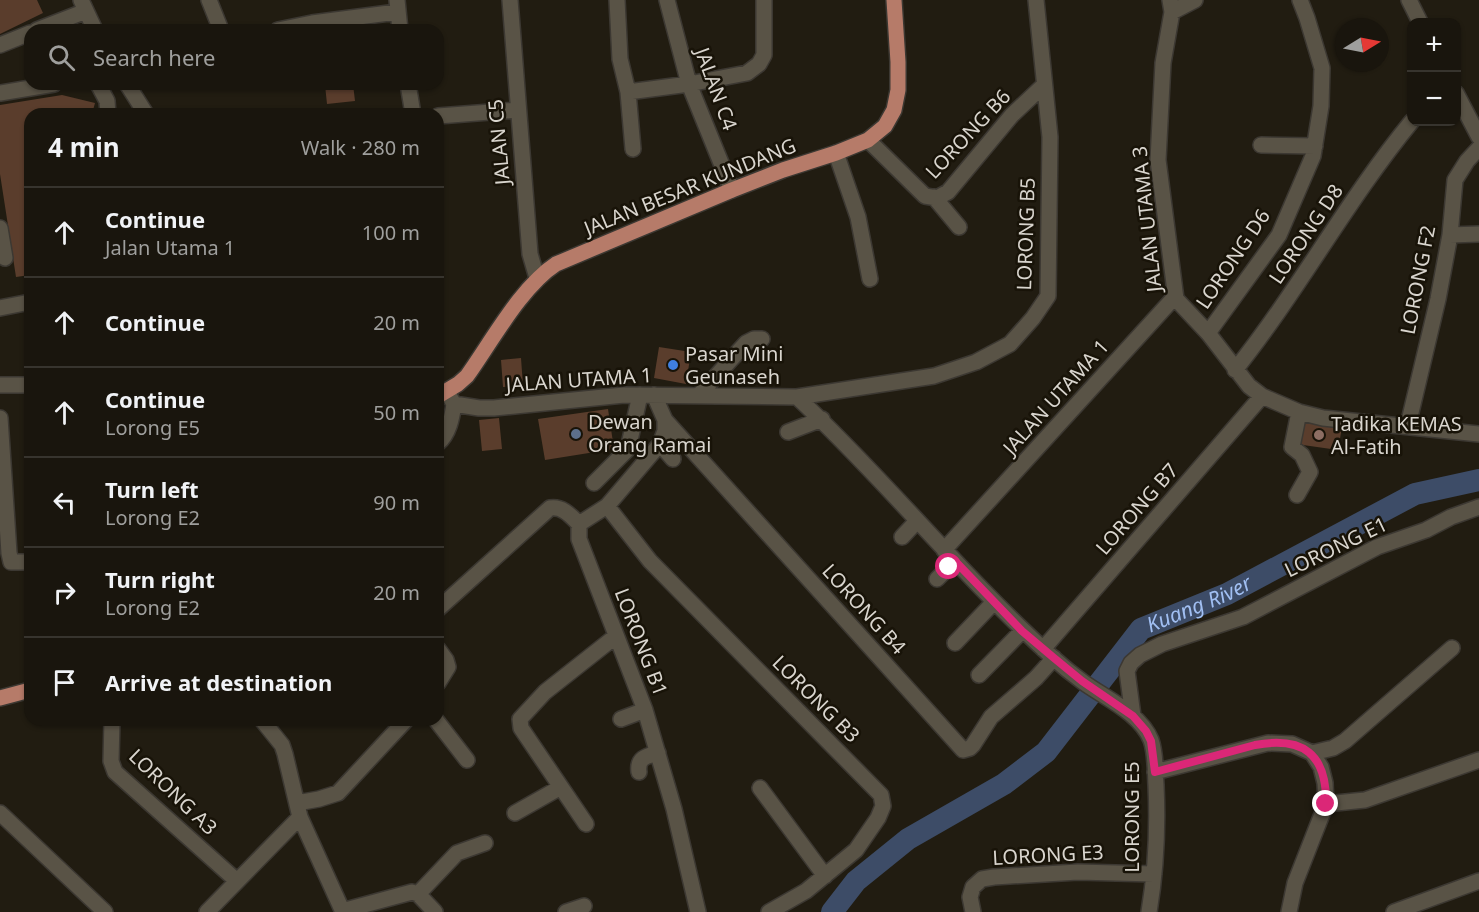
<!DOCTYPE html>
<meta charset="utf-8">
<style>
:root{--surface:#19150d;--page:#26221b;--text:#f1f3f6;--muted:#9f9f9d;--line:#37342e}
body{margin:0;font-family:"Noto Sans",sans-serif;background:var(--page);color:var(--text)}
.controls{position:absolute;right:18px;top:18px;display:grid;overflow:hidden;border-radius:12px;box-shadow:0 2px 4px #0004}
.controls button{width:54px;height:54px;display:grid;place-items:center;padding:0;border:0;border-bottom:2px solid var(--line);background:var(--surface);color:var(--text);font:30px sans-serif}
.compass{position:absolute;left:1335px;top:18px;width:54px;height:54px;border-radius:50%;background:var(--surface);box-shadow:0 2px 4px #0004;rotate:80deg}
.stop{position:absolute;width:18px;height:18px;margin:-14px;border:4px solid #db2777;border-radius:50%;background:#fff}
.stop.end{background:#db2777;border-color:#fff;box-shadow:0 2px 6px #0008}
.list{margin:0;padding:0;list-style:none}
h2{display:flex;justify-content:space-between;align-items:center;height:78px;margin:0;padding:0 24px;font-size:26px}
h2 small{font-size:20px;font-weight:400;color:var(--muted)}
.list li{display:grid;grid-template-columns:39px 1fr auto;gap:18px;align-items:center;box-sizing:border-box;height:90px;padding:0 24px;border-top:2px solid var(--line)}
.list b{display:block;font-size:22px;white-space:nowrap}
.list p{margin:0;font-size:20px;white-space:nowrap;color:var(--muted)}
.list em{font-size:20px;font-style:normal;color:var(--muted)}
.icon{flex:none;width:33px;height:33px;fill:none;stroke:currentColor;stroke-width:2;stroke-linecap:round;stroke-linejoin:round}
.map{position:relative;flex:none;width:1479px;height:912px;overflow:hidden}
.search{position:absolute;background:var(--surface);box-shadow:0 2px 4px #0004;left:24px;top:24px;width:420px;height:66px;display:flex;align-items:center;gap:15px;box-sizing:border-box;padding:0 21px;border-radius:18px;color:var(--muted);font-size:22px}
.panel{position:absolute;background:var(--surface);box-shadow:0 2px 4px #0004;left:24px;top:108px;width:420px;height:618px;border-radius:18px}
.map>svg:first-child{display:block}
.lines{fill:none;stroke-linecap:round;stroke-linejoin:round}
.river{stroke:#3d4c67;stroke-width:22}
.building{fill:#5a3d2c}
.minor-casing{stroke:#3c3832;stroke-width:18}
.major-casing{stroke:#3c3832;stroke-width:18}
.minor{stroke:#595346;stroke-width:15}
.major{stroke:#b67b69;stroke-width:15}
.route{stroke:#db2777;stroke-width:8}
.shop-dot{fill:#3f7fe0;stroke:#181308;stroke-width:2}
.service-dot{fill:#5c6f8a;stroke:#181308;stroke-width:2}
.education-dot{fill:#8d6e63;stroke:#181308;stroke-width:2}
.labels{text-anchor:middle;stroke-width:5;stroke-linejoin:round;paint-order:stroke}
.street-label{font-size:20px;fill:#d9d5ce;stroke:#181308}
.poi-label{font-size:20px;fill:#d9d5ce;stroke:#181308;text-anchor:start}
.water-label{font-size:21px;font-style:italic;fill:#a1bff2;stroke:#181308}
</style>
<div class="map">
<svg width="1479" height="912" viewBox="0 0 1479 912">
<rect width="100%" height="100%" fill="#211c11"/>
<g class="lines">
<path class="river" id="s1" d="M832 912 856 881 908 839 1004 784 1046 752 1141 629 1227 594 1415 494 1479 480"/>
</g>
<path class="building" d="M0 0H37L43 13 0 34Z
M336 84H353L355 101 327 104 325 85Z
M62 95 95 103 92 114H30V275L16 277 0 174V105Z
M659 347 691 352 686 384 654 378Z
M521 358 523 386 503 387 501 360Z
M608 409 614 449 545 460 538 419Z
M499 418 502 449 482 451 479 420Z
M1299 420 1342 427 1338 450 1296 444Z"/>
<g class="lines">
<g class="minor-casing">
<path id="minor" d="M81 0 95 30
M209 0 221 30
M397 0 400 30
M510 0 530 254 537 278
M617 0 620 59 628 92 633 149
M667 0 689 84 732 190
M1170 0 1172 12 1163 63 1158 160 1176 299 1208 333 1249 386 1262 396 1299 412 1323 418 1479 434
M1409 0 1420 22
M1172 12 1195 0
M37 30 86 11
M278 30 312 23 397 12
M0 45 30 33
M98 84 107 101 108 114
M127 84 146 114
M408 84 413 114
M628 92 689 84 747 73 759 64 764 55V0
M0 93 54 84
M1456 93 1479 137
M438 116 517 110
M868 140 925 196 937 198 948 192 1012 115 1044 85
M1261 145 1315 146
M836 153 858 217 870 279
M934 197 959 227
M0 228 5 258
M1450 235 1479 234
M0 308 30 302
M1208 333 1279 235 1313 156 1321 106 1322 68 1307 18 1300 0
M1235 370C1299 290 1347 200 1412 121
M0 385H30
M447 392 454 404 479 408H494L624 395 797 397C886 480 961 575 1051 656 1061 665 1072 674 1083 682 1105 698 1140 713 1151 740 1156 754 1155 771 1156 785 1158 828 1156 870 1149 912
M654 395 665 420 963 750 970 748 973 745 991 717 1036 678 1054 658
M698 396 746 343 754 339H762
M797 397 934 376 976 362 1010 344 1033 318 1048 296 1050 137 1036 0
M0 418 9 553 11 562H30
M665 420V431L660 444 607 506 579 524V539L645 710 674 809 698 912
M1408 425 1438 299 1450 235 1455 180 1467 161 1479 148
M788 432 822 419
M438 443C449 434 452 417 454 404
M660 444 673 459
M594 483 628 449 640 395
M1297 495 1310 472 1302 455 1292 447 1299 412
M607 506 650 561 881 795 883 806 878 818 856 850 806 891 769 912
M902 537 917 521
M944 550 1171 301 1176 299
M937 579 955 561
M438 609 550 508C563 506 571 516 579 524
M955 643 994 602
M438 649 446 660 448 667 438 683
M1043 649 1262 396
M979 675 1022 631
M1133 716 1127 671 1131 663 1140 655 1162 644 1243 617 1377 547 1426 530 1451 517 1479 507
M621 719 645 710
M112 720 111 761 115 772 237 881
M262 720 282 745 285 754 300 817 343 912
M436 720 467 760
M1312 753 1333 748 1345 741 1452 648
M639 772C637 758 646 756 658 753
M1155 772 1268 743 1292 744 1312 753 1321 767 1325 783 1326 804 1295 883 1289 912
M760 788 825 876
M297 803 319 799 338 793 406 720
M1326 804 1365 800 1479 760
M0 813 105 912
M515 813 561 787
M586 824 525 734 521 728 520 719 545 692 616 636
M418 894 457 853 485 843
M342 911 412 892 418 894 435 912
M207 912 300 817
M566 912 584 906
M973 912 970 897 973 887 982 879 994 877 1078 872 1154 874
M1394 912 1479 881"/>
</g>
<g class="major-casing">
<path id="major" d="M438 396 458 384 467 376C492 341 521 287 556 264L732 190 783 170 836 153 868 140 885 126 894 110 898 90V62L894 0
M0 698 30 690"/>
</g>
<use href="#minor" class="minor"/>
<use href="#major" class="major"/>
</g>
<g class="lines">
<path class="route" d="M949 567 955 561 1022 631 1054 658 1082 681 1133 716 1146 731 1151 741 1155 772 1255 745C1303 736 1327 754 1326 804"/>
</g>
<circle class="shop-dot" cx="673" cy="365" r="6"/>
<circle class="service-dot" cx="576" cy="434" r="6"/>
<circle class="education-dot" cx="1319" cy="435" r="6"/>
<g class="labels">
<g class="street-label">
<text transform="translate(716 89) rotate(70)" y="7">JALAN C4</text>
<text transform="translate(968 134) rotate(-47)" y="7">LORONG B6</text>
<text transform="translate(499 142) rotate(-95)" y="7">JALAN C5</text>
<text transform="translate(690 187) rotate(-22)" y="7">JALAN BESAR KUNDANG</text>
<text transform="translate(1147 219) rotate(-96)" y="7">JALAN UTAMA 3</text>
<text transform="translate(1026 234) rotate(-88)" y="7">LORONG B5</text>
<text transform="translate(1306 234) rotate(-56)" y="7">LORONG D8</text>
<text transform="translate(1233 259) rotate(-56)" y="7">LORONG D6</text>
<text transform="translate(1418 280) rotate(-79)" y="7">LORONG F2</text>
<text transform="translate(579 380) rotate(-4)" y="7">JALAN UTAMA 1</text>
<text transform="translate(1056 397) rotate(-48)" y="7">JALAN UTAMA 1</text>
<text transform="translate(1137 509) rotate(-49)" y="7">LORONG B7</text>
<text transform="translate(1336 547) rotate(-26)" y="7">LORONG E1</text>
<text transform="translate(864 609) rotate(48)" y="7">LORONG B4</text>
<text transform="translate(641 642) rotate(69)" y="7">LORONG B1</text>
<text transform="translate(816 699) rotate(45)" y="7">LORONG B3</text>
<text transform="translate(173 792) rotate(44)" y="7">LORONG A3</text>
<text transform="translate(1132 817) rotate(-90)" y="7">LORONG E5</text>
<text transform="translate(1048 855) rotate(-3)" y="7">LORONG E3</text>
</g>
<g class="poi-label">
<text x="685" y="361">Pasar Mini<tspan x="685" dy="23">Geunaseh</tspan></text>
<text x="588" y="429">Dewan<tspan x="588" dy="23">Orang Ramai</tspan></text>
<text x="1331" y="431">Tadika KEMAS<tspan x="1331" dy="23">Al-Fatih</tspan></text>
</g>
<g class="water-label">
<text dy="7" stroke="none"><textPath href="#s1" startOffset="488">Kuang River</textPath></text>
</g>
</g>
</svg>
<div class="controls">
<button>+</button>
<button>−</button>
</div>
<svg class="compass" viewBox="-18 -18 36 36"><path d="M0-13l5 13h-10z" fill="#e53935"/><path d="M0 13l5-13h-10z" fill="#9f9f9d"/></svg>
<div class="stop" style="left:949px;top:567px"></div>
<div class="stop end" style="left:1326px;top:804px"></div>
<div class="search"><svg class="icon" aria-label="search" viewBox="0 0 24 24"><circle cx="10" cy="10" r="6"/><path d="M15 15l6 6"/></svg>Search here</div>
<section class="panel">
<h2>4 min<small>Walk · 280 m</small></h2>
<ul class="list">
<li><svg class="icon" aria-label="ahead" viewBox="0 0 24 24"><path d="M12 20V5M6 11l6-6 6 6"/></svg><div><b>Continue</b><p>Jalan Utama 1</p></div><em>100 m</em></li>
<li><svg class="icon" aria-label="ahead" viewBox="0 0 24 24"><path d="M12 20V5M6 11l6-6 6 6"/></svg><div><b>Continue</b></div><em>20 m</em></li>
<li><svg class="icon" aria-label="ahead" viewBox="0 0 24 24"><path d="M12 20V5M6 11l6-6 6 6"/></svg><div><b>Continue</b><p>Lorong E5</p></div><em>50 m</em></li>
<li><svg class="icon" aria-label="left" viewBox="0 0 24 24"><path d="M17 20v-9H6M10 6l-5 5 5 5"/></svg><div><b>Turn left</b><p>Lorong E2</p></div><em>90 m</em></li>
<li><svg class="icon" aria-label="right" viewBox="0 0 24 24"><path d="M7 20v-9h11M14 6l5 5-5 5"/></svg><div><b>Turn right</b><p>Lorong E2</p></div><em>20 m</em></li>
<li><svg class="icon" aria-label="arrive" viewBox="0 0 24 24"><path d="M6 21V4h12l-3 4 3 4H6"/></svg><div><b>Arrive at destination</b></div></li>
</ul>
</section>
</div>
